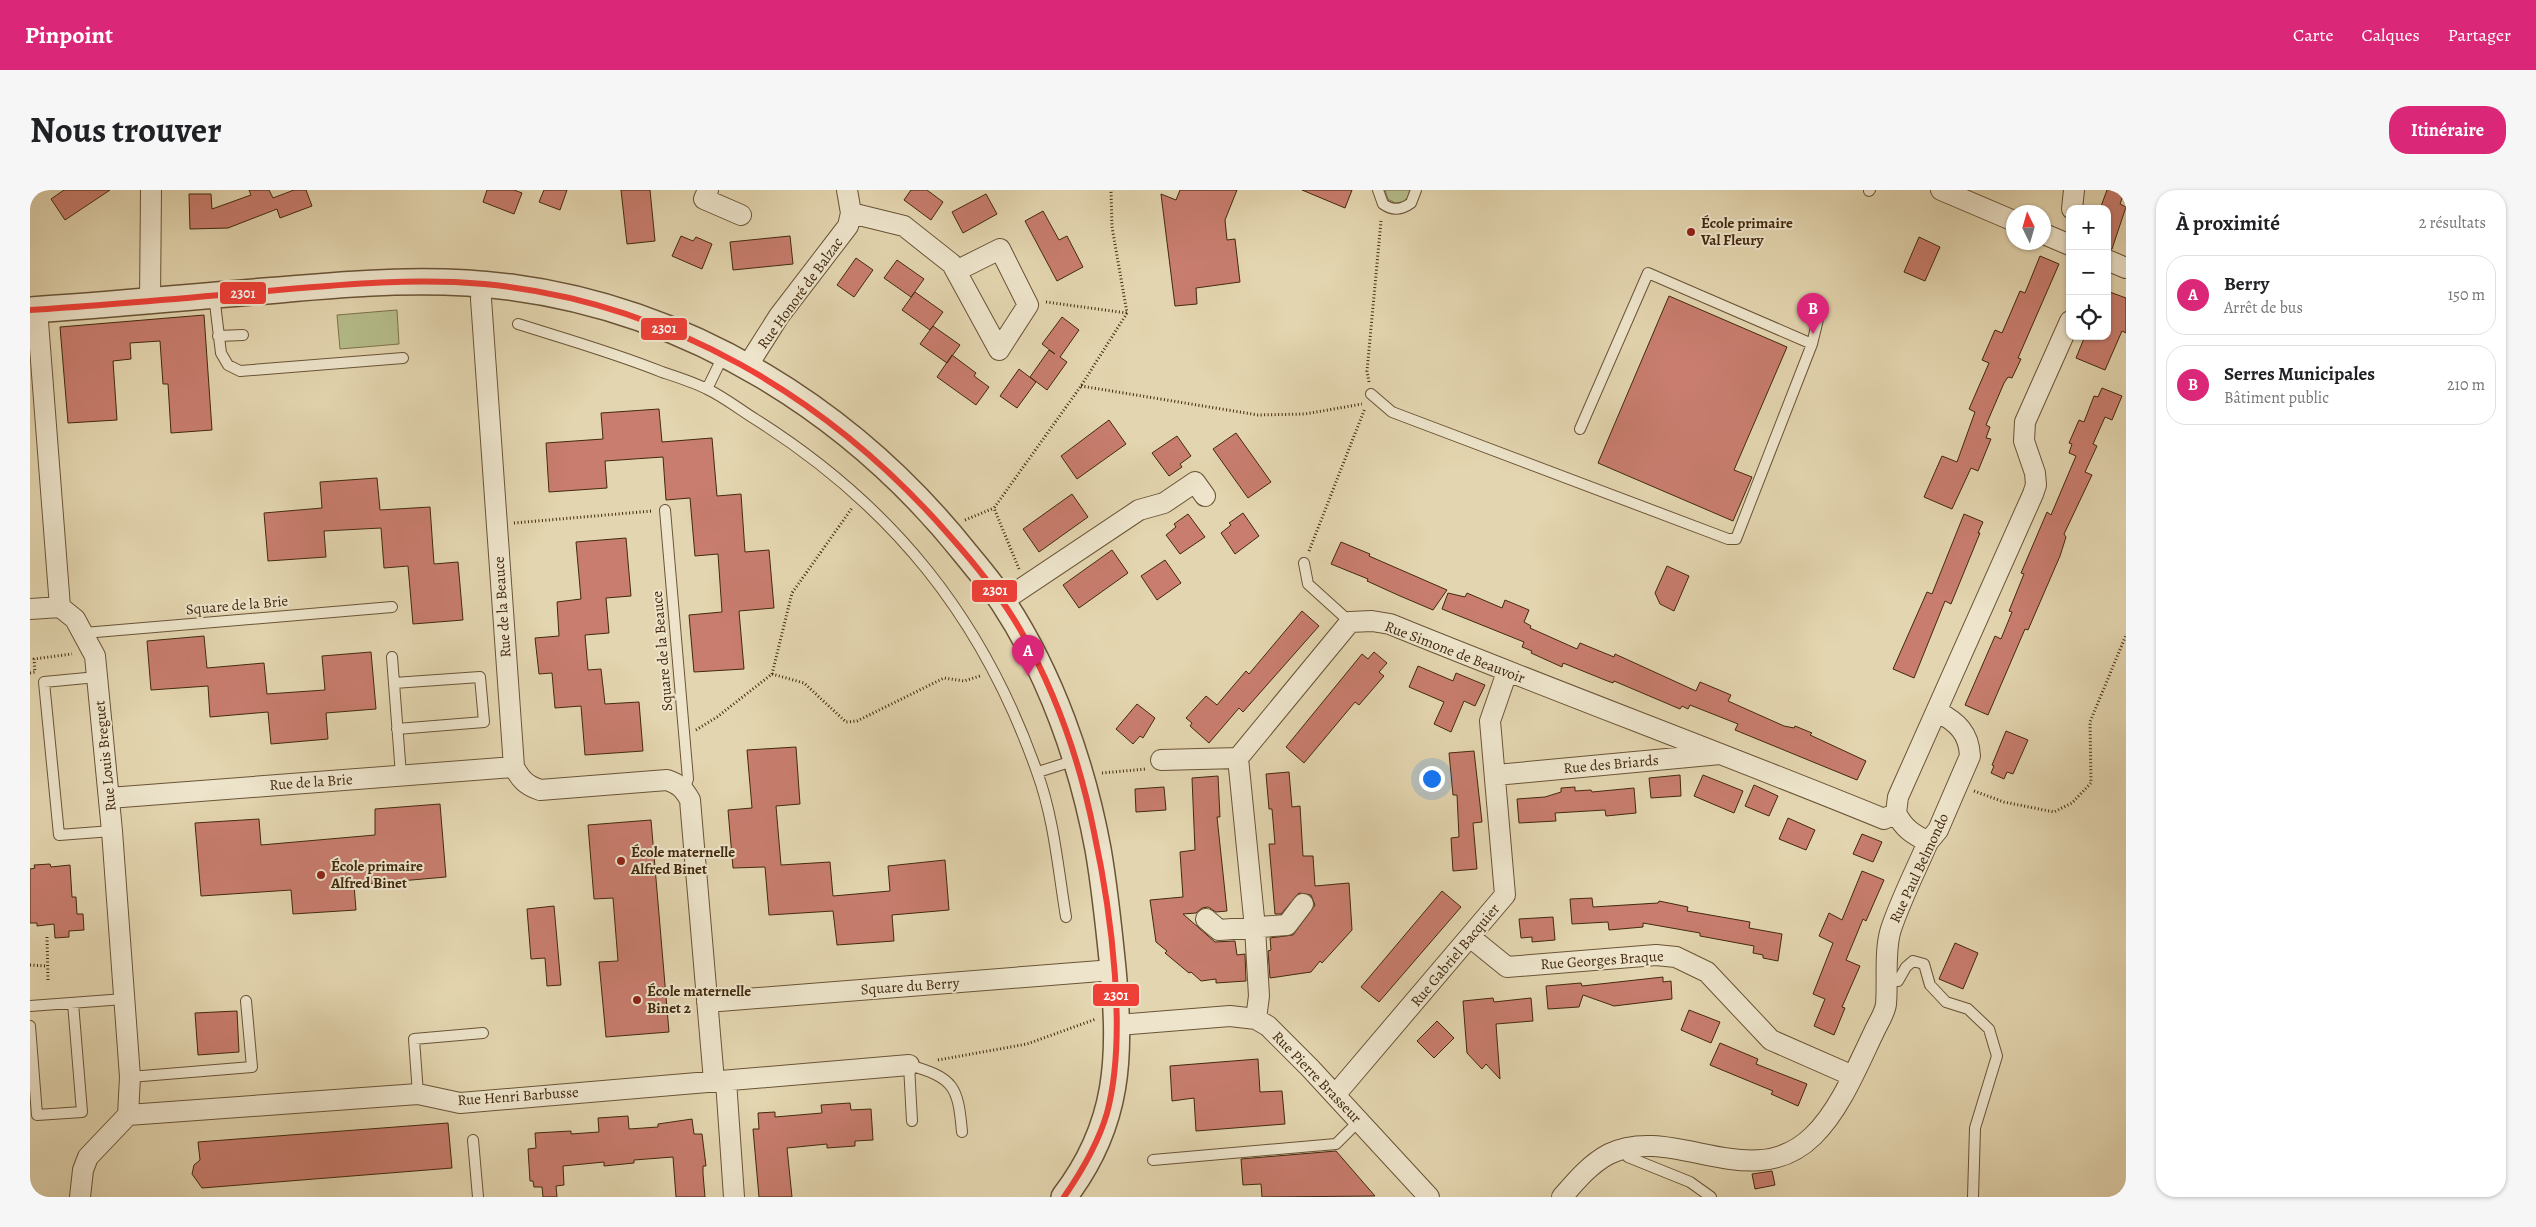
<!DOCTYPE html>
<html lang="fr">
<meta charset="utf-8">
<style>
:root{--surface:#fff;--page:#f6f6f6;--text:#202124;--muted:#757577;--line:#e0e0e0;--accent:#db2777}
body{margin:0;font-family:Alegreya,serif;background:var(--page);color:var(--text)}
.controls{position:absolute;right:15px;top:15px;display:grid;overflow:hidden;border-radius:10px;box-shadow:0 1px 4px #0004}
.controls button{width:45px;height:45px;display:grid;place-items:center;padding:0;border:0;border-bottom:1px solid var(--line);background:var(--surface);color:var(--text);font:25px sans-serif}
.compass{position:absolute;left:1976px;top:15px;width:45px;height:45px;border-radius:50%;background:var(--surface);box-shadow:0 1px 4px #0004;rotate:355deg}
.you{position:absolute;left:1401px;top:588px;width:18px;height:18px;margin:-12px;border:4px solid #fff;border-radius:50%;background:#1a73e8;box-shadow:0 0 0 8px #1a73e833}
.badge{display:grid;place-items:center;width:32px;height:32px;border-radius:50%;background:var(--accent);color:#fff;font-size:16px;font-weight:700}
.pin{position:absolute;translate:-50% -41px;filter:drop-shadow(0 1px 2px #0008)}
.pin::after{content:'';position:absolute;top:26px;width:18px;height:15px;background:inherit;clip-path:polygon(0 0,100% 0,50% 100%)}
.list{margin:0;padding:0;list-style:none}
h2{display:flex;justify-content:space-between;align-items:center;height:65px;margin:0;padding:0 20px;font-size:21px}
h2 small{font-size:16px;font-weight:400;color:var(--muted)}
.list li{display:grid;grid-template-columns:32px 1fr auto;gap:15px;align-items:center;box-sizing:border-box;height:80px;margin:0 10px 10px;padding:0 10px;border:1px solid var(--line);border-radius:20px}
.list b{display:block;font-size:19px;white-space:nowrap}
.list p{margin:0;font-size:16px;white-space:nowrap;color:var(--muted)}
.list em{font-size:16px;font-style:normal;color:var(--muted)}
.icon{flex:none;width:28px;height:28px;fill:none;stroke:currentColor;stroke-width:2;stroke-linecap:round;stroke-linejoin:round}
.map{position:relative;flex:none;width:2096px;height:1007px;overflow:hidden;border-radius:20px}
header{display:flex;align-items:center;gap:30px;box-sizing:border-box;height:70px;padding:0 25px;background:var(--accent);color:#fff}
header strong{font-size:24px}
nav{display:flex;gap:28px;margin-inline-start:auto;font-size:18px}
.intro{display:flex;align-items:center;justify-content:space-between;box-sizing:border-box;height:120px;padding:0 30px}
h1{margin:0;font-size:35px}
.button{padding:12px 22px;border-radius:20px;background:var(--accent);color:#fff;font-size:18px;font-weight:700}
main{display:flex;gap:30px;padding:0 30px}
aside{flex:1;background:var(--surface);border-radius:20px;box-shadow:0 1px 4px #0004}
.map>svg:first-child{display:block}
.green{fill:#b5bd8a;stroke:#7c734c}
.building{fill:#c87d6e;stroke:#42290d}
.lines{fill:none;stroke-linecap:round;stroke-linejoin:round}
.service-casing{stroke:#6a5436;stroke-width:12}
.minor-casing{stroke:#6a5436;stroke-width:22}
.tertiary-casing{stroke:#6a5436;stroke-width:28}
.path{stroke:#42290d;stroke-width:3;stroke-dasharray:1 2.5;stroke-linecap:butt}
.service{stroke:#ede4cb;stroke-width:10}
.minor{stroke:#ede4cb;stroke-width:20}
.tertiary{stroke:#ede4cb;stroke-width:25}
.bus-1-casing{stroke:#ede4cb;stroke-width:10}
.bus-1{stroke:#ef4038;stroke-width:6}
.poi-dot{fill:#8f2418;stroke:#ede4cb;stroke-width:2}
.labels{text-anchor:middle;stroke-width:4;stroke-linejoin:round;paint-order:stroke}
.poi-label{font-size:15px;font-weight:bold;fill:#42290d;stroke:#ede4cb;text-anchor:start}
.street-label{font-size:15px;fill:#42290d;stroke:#ede4cb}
.line-badge{stroke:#ede4cb;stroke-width:2}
.badge-label{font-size:14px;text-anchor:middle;font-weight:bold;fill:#fff}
</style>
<header>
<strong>Pinpoint</strong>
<nav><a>Carte</a><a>Calques</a><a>Partager</a></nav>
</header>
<div class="intro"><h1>Nous trouver</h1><a class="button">Itinéraire</a></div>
<main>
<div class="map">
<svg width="2096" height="1007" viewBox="0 0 2096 1007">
<rect width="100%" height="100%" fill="#e3d5af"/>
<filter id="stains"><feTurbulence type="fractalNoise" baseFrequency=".004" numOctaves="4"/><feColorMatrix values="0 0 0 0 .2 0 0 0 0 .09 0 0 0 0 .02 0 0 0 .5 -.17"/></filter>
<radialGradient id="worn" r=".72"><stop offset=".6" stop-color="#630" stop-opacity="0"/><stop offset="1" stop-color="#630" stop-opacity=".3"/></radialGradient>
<path class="green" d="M1355 0H1380L1378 7 1373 12 1365 13 1358 9Z
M367 120 369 154 310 159 307 125Z"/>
<path class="building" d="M34 0H80L35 30 21 9Z
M219 0H239L243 8 264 0H276L282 16 250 28 247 19 198 38 160 39 159 4H181L182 19 221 5Z
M457 0H484L492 3 484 24 453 12Z
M514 0H537L530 20 509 12Z
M591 0H620L625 51 597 54Z
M881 0H897L913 12 901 30 874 10Z
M1150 0H1207L1195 30 1197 50 1205 49 1210 92 1166 98 1167 114 1145 116 1131 4 1146 10Z
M1272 0H1322L1315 18Z
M2077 0H2095L2090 14 2096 17 2082 59 2077 58V19H2070Z
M956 4 967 24 933 43 922 22Z
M1013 21 1029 50 1037 46 1053 77 1027 91 995 31Z
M651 46 663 51 666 47 682 54 672 79 642 66Z
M760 46 763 74 703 80 700 52Z
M1889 47 1910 57 1895 91 1874 82Z
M2010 66 2029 74 1988 168 1991 169 1982 188 1978 187 1974 193 1956 235 1960 237 1956 248 1961 249 1948 281 1941 278 1922 319 1894 307 1912 266 1927 272 1945 222 1939 219 1959 173 1952 170 1965 140 1972 143 1990 101 1995 103Z
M826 68 843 80 824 107 807 95Z
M867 70 894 89 881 107 854 88Z
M2077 101 2096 108V143L2092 141 2075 180 2046 168 2055 146H2077Z
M885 102 913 122 900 140 872 120Z
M1639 106 1757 157 1704 280 1722 287 1703 331 1568 273Z
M174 125 182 240 141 243 138 194H133L130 151 100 153 101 169 83 171 87 230 38 233 30 137Z
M1032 127 1049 140 1030 167 1037 172 1017 200 1000 187 1019 160 1025 164 1012 154Z
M903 136 930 155 917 173 890 154Z
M922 165 946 183 944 186 959 197 946 215 907 187Z
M989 179 1006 192 987 218 970 206Z
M2072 198 2092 206 2082 230 2075 227 2063 254 2067 256 2055 282 2062 285 2034 344 2036 347 2030 366 1998 440 1995 439 1958 525 1935 515 1965 446 1971 449 1982 422 1979 421 1994 384 1991 383 2017 322 2021 325 2046 266 2039 263 2042 254 2039 253 2049 230 2054 232 2064 206 2068 207Z
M629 219 632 252 682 248 687 306 711 304 715 362 739 360 744 418 709 421 714 479 664 482 659 425 692 422 688 364 665 366 660 308 636 310 633 267 575 271 577 298 519 302 516 253 573 249 571 223Z
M1079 230 1096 254 1047 289 1031 266Z
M1206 243 1241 292 1218 308 1183 259Z
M1147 246 1161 266 1150 274 1152 277 1139 286 1122 263Z
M347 288 350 320 400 317 404 374 428 372 433 430 383 434 378 376 354 378 351 338 294 341 296 367 238 371 234 323 292 318 290 292Z
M1042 304 1058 327 1009 362 993 339Z
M1213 323 1229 346 1205 364 1191 343 1201 335 1199 333Z
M1158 324 1175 347 1150 364 1136 345 1146 337 1144 334Z
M1934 324 1953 332 1948 343H1950L1921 414 1915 411 1884 488 1863 479 1897 402 1902 404Z
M596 348 601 406 576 408 579 443 555 445 558 480 571 479 575 514 609 512 613 561 555 565 551 516 525 518 522 483 509 484 505 448 529 446 527 412 551 409 546 352Z
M1311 352 1340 364 1339 366 1417 400 1403 420 1370 406 1337 391 1338 389 1301 374Z
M1082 360 1098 383 1049 418 1033 395Z
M1135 370 1151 393 1127 410 1111 386Z
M1637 376 1659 386 1644 421 1630 414 1625 403Z
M1418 403 1435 407 1437 403 1472 418 1475 410 1499 420 1494 432 1501 436 1500 438 1547 459 1550 453 1584 467 1585 464 1666 501 1670 492 1701 505 1698 511 1754 536 1764 538 1765 536 1782 543 1780 545 1836 571 1827 590 1705 540 1708 534 1660 515 1658 519 1652 516 1650 519 1584 491 1583 493 1575 490 1533 473 1532 477 1501 463 1502 461 1492 457 1494 452 1412 419Z
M1272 421 1289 436 1213 522 1209 518 1179 553 1160 536 1162 533 1156 528 1176 506 1187 515 1216 481 1219 484Z
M174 446 177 478 234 473 237 504 295 500 292 466 341 462 346 519 296 523 298 549 241 554 238 522 180 527 178 496 121 500 117 451Z
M1344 462 1357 473 1349 482 1354 486 1329 515 1325 512 1274 573 1256 557 1332 464 1338 469Z
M1388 476 1423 491 1426 483 1455 495 1445 516 1434 511 1421 542 1404 534 1414 512 1379 497Z
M1107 514 1125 528 1113 548 1110 546 1103 554 1086 539Z
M1976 541 1998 550 1983 584 1977 582 1974 589 1961 583 1964 576 1962 575Z
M766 557 770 614 746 616 751 675 800 672 803 706 860 701 858 676 915 670 919 720 862 725 864 751 807 755 803 721 739 725 735 677 703 678 698 620 722 618 717 560Z
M1444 561 1452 632 1443 633 1447 679 1423 681 1421 648 1429 647 1427 605H1423L1419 563Z
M1259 582 1262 617 1270 616 1273 666H1283L1285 696 1319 693 1322 740 1292 773 1290 771 1281 782 1240 788 1238 761 1241 760 1240 748 1263 745 1285 715 1281 705 1269 703 1251 724H1245L1239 654H1245L1242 619H1239L1236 584Z
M1650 585 1651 606 1621 608 1619 588Z
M1673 585 1713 601 1704 623 1664 606Z
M1188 586 1190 627H1187L1197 721 1186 722 1178 717 1172 718 1166 723 1153 724 1185 752 1205 751 1207 765 1215 764 1216 791 1186 793V789L1171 791 1161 782 1159 783 1135 763 1137 761 1126 752 1120 710 1153 707 1150 662 1165 660 1162 588Z
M1724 595 1748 606 1739 626 1715 616Z
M1134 597 1136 620 1106 622 1105 599Z
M1545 597V601L1561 600 1562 602 1604 598 1606 623 1576 626 1575 620 1525 623 1526 631 1489 633 1487 609 1515 607 1531 602V598Z
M410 614 416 687 324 695 326 720 263 724 261 700 171 706 165 633 229 629 231 655 345 645V619Z
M1758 628 1785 640 1776 660 1749 649Z
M621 630 639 842 576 847 569 772 588 771 583 708 564 709 558 635Z
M1832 644 1852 652 1843 672 1823 664Z
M20 674 21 677 40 675 42 707H46L47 724H53L54 740 39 741V747L25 748 24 734 7 736V733H0V679L5 678 4 675Z
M1832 681 1854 690 1836 731 1833 729 1816 770 1830 776 1812 817 1815 818 1804 845 1784 836 1795 809 1783 804 1803 753 1789 746 1799 723 1812 730Z
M1412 701 1431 717 1349 812 1331 797Z
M1562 708 1563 717 1628 713 1629 711 1658 717 1657 721 1720 732 1719 738 1752 744 1748 771 1733 768V765L1723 763 1724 756 1670 746V743L1613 733V737L1579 740 1578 732 1542 734 1540 709Z
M524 716 531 795 517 796 515 768 501 769 497 719Z
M1523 727 1525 750 1502 752V747L1491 748 1489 729Z
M1925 753 1948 763 1933 799 1909 789Z
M1633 787V792L1641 791 1642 809 1584 816 1553 805 1549 817 1518 819 1516 796 1551 793 1552 796Z
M1463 808 1464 812 1501 808 1503 831 1466 834 1470 889 1456 874 1452 879 1437 863 1433 811Z
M1659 820 1690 832 1681 853 1651 840Z
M207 821 209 862 168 865 165 823Z
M1407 831 1424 848 1404 868 1387 851Z
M1690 853 1728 869 1726 874 1777 894 1768 916 1741 904 1743 901 1680 875Z
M1228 869 1230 902 1252 901 1255 934 1166 941 1164 908 1142 911 1140 876Z
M820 913 821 920 841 919 843 950 825 951V956L797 958V954L757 958 762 1007H729L723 939H729L728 923 745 922V927L792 923 791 915Z
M598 926 599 939 628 937V934L662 929 664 944H672L676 976H673V984L675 1007H646L643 967 604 970V973L574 976V972L533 976 534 995 526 996 527 1007H513L512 997H504L503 991H500L498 959 506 958 505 943 541 941V944L569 942 568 928Z
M418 933 422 978 172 998 162 984 164 975 170 970 168 952Z
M1306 961 1345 1006 1232 1007 1231 994 1213 995 1211 969Z
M1742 981 1745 995 1725 999 1722 984Z"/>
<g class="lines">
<g class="service-casing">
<path id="service" d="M1348 0 1353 14C1363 21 1371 20 1381 13L1386 0
M1839 1 1840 0
M184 105 191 163 198 175 210 181 373 168
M488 134C536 149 585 163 632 182 647 187 663 192 677 199 694 207 709 219 725 229 863 316 953 428 1007 582 1024 628 1028 679 1036 727
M188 146 213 145
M677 199 694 164
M1341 204 1362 222 1698 349H1706L1782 154 1791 117
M1550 239 1618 83 1782 154
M635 320 658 589 654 600
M1274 373 1278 394 1320 432
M54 443 362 417
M362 467 371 585
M67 487 14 492 29 645 82 641
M364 493 450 487 454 532 367 539
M1008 582 1046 570
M1857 791H1868L1876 777 1883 771 1894 774 1900 795 1916 812 1938 819 1959 839 1967 866 1945 938 1943 1007
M0 816 94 809
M0 836 7 925 52 922 43 813
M100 887 222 877 216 811
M388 904 384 849 453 843
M882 931 879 875C924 888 928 896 932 942
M443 950 448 1007
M1594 959 1598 967 1660 992 1681 1007
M1123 970 1306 954 1329 931"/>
</g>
<g class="minor-casing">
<path id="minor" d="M678 0 674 9 711 25
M1911 0 1984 31
M2042 19 2044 0
M821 23 874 36 922 74 969 160 998 115 970 59 926 81
M2014 44 2040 55
M2077 70 2096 78
M452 94 451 109 484 577C491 590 496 595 510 600L637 590C649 594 654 599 660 610L684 891
M120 111 121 0
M7 119 30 417 45 429 65 466 82 641 100 887 98 925 58 967 53 980 50 1007
M718 175 749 126 818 36 821 23 817 0
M973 411 1109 320 1134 313 1165 292 1175 306
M0 419 30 417
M1131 570 1208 568
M1466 585 1690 564
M79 608 484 577
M1866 623 1868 607 2003 304 2006 295 2005 283 1994 251 1995 232 2040 131
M1176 729 1189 740 1257 735 1273 714
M1440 747 1477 777 1626 765 1646 767 1677 782 1741 850 1823 886
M677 812 1083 780
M1226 829 1229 806 1225 738 1208 568 1320 432 1342 431 1360 434C1524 501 1690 562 1854 629L1866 623C1874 639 1883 644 1898 652
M1088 835 1200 826 1226 829 1238 836 1280 878 1399 1007
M696 891 704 1007
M1305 905 1475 705 1460 531 1477 482
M98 925 388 904 430 913 879 875
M1532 1007C1546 991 1560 974 1579 964 1643 933 1722 1006 1783 946 1810 920 1828 875 1844 842 1848 833 1855 823 1856 814 1858 792 1854 760 1861 739 1871 709 1886 680 1898 652L1908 640 1940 566C1939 543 1927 532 1908 522"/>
</g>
<g class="tertiary-casing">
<path id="tertiary" d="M0 120C83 115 166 106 249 100 326 93 403 87 480 97 662 121 823 222 936 364 949 380 962 395 973 412 1021 485 1052 573 1068 659 1075 699 1079 739 1083 779 1091 866 1090 934 1034 1007"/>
</g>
<path class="path" d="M1016 112 1097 123
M1339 192 1337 181 1351 31
M1051 196 1228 225 1275 224 1332 214
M935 330 964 318
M484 333 622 321
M1279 361 1335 218
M989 379 964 318 1051 196 1097 123 1082 37 1081 0
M0 483 5 482 4 469 42 464
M742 484 774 493 816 532 827 531 914 488 934 491 950 486
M666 540 687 527 742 484 762 403 822 318
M1072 583 1116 579
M1944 601 1974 612 2024 622 2042 613 2061 593 2060 532 2096 445
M17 747 18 791
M0 775 17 776
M908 870 997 854 1066 829"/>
<use href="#service" class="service"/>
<use href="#minor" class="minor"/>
<use href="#tertiary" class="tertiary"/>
<g class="bus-1-casing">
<path id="bus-1" d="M0 120C83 115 166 107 248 100 317 94 386 88 454 94 637 111 800 208 919 345 946 375 971 406 991 441 1026 503 1050 572 1064 642 1081 721 1098 845 1077 923 1068 954 1052 981 1034 1007"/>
</g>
<use href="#bus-1" class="bus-1"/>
</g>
<g class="poi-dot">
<circle cx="1661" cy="42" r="5"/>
<circle cx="591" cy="671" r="5"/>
<circle cx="291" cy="685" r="5"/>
<circle cx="607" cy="810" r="5"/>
</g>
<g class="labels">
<g class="poi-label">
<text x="1671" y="38">École primaire<tspan x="1671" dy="17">Val Fleury</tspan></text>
<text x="601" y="667">École maternelle<tspan x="601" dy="17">Alfred Binet</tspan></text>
<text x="301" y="681">École primaire<tspan x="301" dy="17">Alfred Binet</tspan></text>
<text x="617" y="806">École maternelle<tspan x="617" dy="17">Binet 2</tspan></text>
</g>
<g class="street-label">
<text transform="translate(770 103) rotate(-54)" y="5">Rue Honoré de Balzac</text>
<text transform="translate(207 415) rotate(-5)" y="5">Square de la Brie</text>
<text transform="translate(472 417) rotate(-94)" y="5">Rue de la Beauce</text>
<text transform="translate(632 461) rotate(-95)" y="5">Square de la Beauce</text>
<text transform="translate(1425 462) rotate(21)" y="5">Rue Simone de Beauvoir</text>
<text transform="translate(75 566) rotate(-96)" y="5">Rue Louis Breguet</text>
<text transform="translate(1581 574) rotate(-5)" y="5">Rue des Briards</text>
<text transform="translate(281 592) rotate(-4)" y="5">Rue de la Brie</text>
<text transform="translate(1889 678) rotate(-65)" y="5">Rue Paul Belmondo</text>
<text transform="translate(1425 765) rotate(-50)" y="5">Rue Gabriel Bacquier</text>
<text transform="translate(1572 770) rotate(-4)" y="5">Rue Georges Braque</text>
<text transform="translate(880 796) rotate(-4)" y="5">Square du Berry</text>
<text transform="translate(1287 887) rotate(46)" y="5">Rue Pierre Brasseur</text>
<text transform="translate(488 906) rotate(-4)" y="5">Rue Henri Barbusse</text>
</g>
</g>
<g class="line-badge">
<rect x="189" y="91" width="48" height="24" rx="5" fill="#ef4038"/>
<rect x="610" y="127" width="48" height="24" rx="5" fill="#ef4038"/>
<rect x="941" y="389" width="47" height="24" rx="5" fill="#ef4038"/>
<rect x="1062" y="793" width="48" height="24" rx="5" fill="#ef4038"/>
</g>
<g class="badge-label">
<text x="213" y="108">2301</text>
<text x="634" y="143">2301</text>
<text x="965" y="405">2301</text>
<text x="1086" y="810">2301</text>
</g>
<rect width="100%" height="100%" filter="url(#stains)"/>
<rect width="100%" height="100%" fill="url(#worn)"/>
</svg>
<div class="controls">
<button>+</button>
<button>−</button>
<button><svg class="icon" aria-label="locate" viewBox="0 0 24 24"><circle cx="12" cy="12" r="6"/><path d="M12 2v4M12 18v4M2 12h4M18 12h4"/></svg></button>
</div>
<svg class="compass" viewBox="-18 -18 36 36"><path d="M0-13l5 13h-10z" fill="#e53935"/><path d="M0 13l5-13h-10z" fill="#757577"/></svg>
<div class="you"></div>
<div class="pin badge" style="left:998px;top:486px">A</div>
<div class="pin badge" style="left:1783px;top:144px">B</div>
</div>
<aside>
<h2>À proximité<small>2 résultats</small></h2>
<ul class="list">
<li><span class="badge">A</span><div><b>Berry</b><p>Arrêt de bus</p></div><em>150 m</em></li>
<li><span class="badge">B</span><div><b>Serres Municipales</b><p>Bâtiment public</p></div><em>210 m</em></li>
</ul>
</aside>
</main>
